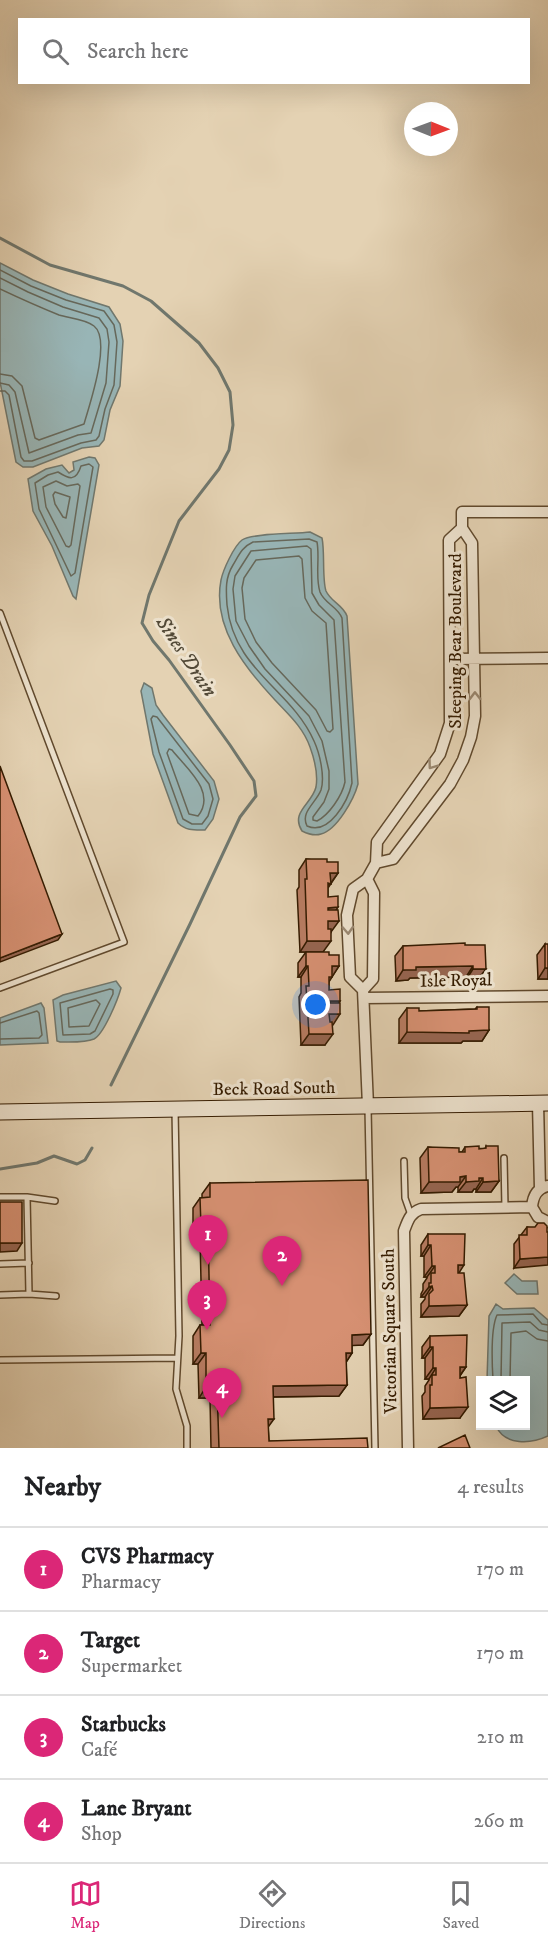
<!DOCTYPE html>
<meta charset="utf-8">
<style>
:root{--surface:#fff;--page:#f6f6f6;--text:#202124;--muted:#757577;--line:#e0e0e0;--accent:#db2777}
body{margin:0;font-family:"IM FELL DW Pica",serif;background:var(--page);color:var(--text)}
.controls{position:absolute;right:18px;bottom:18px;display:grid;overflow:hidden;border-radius:0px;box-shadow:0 6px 24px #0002}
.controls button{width:54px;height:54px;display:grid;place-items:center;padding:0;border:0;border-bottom:2px solid var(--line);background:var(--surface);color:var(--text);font:30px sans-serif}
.compass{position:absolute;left:404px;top:102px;width:54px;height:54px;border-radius:50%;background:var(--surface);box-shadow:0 6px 24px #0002;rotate:91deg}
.you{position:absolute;left:316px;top:1005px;width:21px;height:21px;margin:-15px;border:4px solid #fff;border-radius:50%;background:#1a73e8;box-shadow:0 0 0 9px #1a73e833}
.badge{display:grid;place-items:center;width:39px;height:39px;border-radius:50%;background:var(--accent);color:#fff;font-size:20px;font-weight:700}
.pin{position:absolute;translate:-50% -50px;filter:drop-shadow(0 2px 3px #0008)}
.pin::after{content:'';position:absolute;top:32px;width:21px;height:18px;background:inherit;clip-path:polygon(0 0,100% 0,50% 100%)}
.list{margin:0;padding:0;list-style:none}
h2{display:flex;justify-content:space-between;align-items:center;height:78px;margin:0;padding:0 24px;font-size:26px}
h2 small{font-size:20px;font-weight:400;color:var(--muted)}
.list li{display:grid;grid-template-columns:39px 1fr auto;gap:18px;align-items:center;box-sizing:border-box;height:84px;padding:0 24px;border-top:2px solid var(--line)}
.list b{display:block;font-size:22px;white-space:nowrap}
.list p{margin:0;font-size:20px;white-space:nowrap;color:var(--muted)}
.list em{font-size:20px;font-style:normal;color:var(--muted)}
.icon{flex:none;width:33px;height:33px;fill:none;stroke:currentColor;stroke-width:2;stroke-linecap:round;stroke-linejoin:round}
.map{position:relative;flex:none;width:548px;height:1448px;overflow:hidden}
.search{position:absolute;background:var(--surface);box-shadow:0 6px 24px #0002;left:18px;right:18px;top:18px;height:66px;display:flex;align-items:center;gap:15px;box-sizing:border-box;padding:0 21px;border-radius:0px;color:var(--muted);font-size:22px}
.sheet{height:414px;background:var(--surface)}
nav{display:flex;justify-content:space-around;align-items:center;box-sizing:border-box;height:84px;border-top:2px solid var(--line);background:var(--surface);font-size:16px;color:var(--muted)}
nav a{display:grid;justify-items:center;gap:3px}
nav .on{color:var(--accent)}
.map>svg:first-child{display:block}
.water{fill:#98b5b6;stroke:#70776d;stroke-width:1.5}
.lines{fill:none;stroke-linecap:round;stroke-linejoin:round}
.shore{stroke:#66685b;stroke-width:1.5}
.stream{stroke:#70776d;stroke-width:3}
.service-casing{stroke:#60492d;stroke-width:8}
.minor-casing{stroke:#60492d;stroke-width:13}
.secondary-casing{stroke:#341b00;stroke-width:17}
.service{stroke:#ede2ce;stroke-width:5}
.minor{stroke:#ede2ce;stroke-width:10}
.secondary{stroke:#ede2ce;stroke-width:15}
.wall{fill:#b87c62;stroke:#341b00;stroke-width:1.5}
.shaded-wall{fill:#966550;stroke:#341b00;stroke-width:1.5}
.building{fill:#d69072;stroke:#341b00;stroke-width:1.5}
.oneway{stroke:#9a8871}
.labels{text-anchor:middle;stroke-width:6;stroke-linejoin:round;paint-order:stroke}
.street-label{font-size:18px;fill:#341b00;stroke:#ede2ce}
.water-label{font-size:20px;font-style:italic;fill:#524937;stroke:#ede2ce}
</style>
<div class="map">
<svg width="548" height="1448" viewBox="0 0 548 1448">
<rect width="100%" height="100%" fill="#e4d2b3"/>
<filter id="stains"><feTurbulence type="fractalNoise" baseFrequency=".00333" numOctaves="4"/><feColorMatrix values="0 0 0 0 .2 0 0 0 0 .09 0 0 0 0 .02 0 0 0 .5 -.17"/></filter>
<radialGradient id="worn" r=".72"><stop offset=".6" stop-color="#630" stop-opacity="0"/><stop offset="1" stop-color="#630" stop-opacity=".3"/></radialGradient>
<path class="water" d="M0 263 33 280 68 294 109 307 120 324 123 341 120 386 110 410 104 440 99 446 82 448 33 467H23L16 462 0 382Z
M89 457 95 458 99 465 76 599 73 596 52 546 33 511 28 479 46 469 62 465 69 473 74 470 73 462Z
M310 532 322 538C325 552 322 579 326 591 331 602 343 605 347 616L358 784C354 799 337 830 321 834 315 836 308 834 302 831 290 812 312 804 316 787 318 775 314 758 310 747 303 727 288 714 275 700 245 668 212 627 221 580 223 570 234 546 242 540 252 533 295 534 310 532Z
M144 683 152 688 156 705 163 715 214 781 219 799 213 819 205 830C195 830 186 831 178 823L153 754 141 691Z
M116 981 121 988C118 999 104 1034 94 1039 85 1043 70 1042 60 1042L57 1041 53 1000 63 995Z
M41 1003 44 1008 48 1043 0 1045V1018Z
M514 1274 522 1281H537L538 1294H517L505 1283Z
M496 1304 503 1309 534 1308 548 1320V1436C531 1444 505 1446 496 1426H526V1380H487L489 1316Z"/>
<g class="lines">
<path class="shore" d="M0 270 31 286 66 300 104 311 114 325 117 342 114 385 105 409 99 436 96 440 81 443 32 461H24L21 457 9 395 5 391H0
M0 278 28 292 63 307 99 318 107 329 109 342 106 383 91 433 78 435 29 453 15 392 9 385 0 383
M0 289C19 298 39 307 59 315 69 318 86 319 94 326 112 340 89 406 84 424L39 440 35 438 22 386 12 376 0 374
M89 464 93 467 75 573 71 576 39 509 35 483 48 475 58 472C69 479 76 482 81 466Z
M56 481 67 486 78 484 80 486 71 545 69 547 66 546 46 507 43 487Z
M55 492 70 497 66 518 63 517 55 504 53 495Z
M309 539 317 542C320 558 315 577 320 592 324 603 338 607 342 618L352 783C348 801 329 836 307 826 300 812 316 803 321 790 325 777 320 754 314 741 291 689 234 671 227 605 226 590 225 578 233 565 239 555 242 547 253 542Z
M307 546 311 549 312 593 319 605 334 620 345 782C342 796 329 815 317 821L313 820V817L324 802 329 789V771L322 741 309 716 265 669 249 646 236 621 233 589 235 576 251 551Z
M299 556 302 559 305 598 312 611 326 623 333 729 330 732 327 731 316 710 272 663 256 642 245 619 242 588 244 578 256 560Z
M153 716 157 717 209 784 213 799 208 816 202 824H192L183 819 159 752 151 719Z
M169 749 172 750C186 768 217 792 198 816L189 814 167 753Z
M110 989 113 990V994L95 1031 90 1034 63 1035 60 1003Z
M96 1000 100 1004 89 1026 69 1027 68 1008Z
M0 1023 37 1011 39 1013 42 1035 39 1038 0 1039
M493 1380C492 1363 490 1330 497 1315L533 1314 542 1324 548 1325
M501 1380 502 1323 530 1322 539 1330 548 1332
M510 1380 511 1333 526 1331 537 1339 548 1341"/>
<path class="stream" d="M0 238 50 265 123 286 151 301 199 343 218 368 230 392 233 425 229 450 219 469 179 521 149 595 142 623 153 641 169 660 230 745 254 781 256 796 240 817 190 924 111 1085
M0 1169 37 1163 54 1156 77 1164 85 1160 92 1148"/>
<g class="service-casing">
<path id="service" d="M0 613 124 942 0 988
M368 1108 375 1448
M175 1109 179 1336 176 1389 187 1426V1448
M504 1158 505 1208
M404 1161 405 1198 411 1215
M0 1197H27L55 1201
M27 1197 29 1294 56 1296
M0 1264 29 1263
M0 1295 29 1294
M0 1360 177 1358"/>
</g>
<g class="minor-casing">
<path id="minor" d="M462 528 449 540 450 723 440 754 377 842 376 863 393 859 450 784 463 760 471 737 475 716 472 543 462 528V512H548
M451 659 548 658
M363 990 373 979 374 893 367 879
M364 998 548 996
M538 1103 540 1189
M368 1106 363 990 350 977 347 915 353 889 367 879 376 863
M548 1186C537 1188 533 1196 532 1207L538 1217 548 1222
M408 1448 404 1231C408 1220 410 1213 421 1209L532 1207"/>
</g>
<g class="secondary-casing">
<path id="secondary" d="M0 1112 548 1103"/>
</g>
<use href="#service" class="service"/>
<use href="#minor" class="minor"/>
<use href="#secondary" class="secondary"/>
</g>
<path class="wall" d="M306 859 327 862 338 873 328 888V897L337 910 331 932 323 952 329 955 339 966 329 981V990L340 1001 338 1003 332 1025 325 1045H301L299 997 301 993V977H298V963L306 952H300L297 890 299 887V870Z
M545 944 548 979H538L537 955Z
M465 945 478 979 466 980V977L410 978 408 980 396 981 395 956 403 946Z
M477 1007 489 1030 482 1041H463L461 1043H399V1019L407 1008 419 1011 475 1009Z
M486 1146 499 1181 491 1192H476V1189H474L472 1192H458V1187H456L452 1192 421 1193 420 1158 428 1147 459 1152H462L465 1147 485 1149Z
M210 1183 371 1334 363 1345H352V1353L346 1362 347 1385 339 1396 273 1397 268 1426 269 1441 368 1448H211L210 1398H199L198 1364H193V1336L200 1325H202L200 1237H193V1208L200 1198H202V1194Z
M527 1227 547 1232 514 1268V1244Z
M428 1234 459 1273 467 1305 459 1316 421 1317V1304L425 1299V1297H421V1294L423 1290V1284L427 1278V1277H424V1256H421V1245Z
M430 1336 466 1367 460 1376V1418L423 1419 422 1396 425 1392V1386L429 1380V1379H425V1358H422V1347Z"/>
<path class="shaded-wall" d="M330 873H338L323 894Z
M338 907 331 918 328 908Z
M328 921H339L331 932H320Z
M62 934 58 940 0 962V958Z
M307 941H331L323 952H300Z
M306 966H308L301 977H298Z
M332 966H339L325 988Z
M473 966 466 977 410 978 408 980 396 981 403 970 416 967Z
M545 968H548V979H538Z
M473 969H486L478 979 466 980Z
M330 1001H340L332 1011Z
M329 1014H340L333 1025H322Z
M489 1030 482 1041H463L461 1043H399L407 1032Z
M309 1034H333L325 1045H301Z
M466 1176 458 1187H456L452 1192 421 1193 429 1182 460 1177Z
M479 1178H483L476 1189H474L472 1192H458L466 1182Z
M499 1181 491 1192H476L483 1182Z
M201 1226H208L200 1237H193Z
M0 1243H22L17 1251 0 1252Z
M428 1245H431L424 1256H421Z
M548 1257V1265L514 1268 520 1259Z
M458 1265H464L457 1276Z
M432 1266H435L427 1277H424Z
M432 1286 425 1297H421L429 1287Z
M467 1305 459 1316 421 1317 429 1306Z
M371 1334 363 1345 344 1346 352 1335Z
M430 1347H433L425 1358H422Z
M201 1353H206L198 1364H193Z
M346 1353H352L345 1364Z
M460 1367H466L458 1378Z
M433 1368H436L429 1379H425Z
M347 1385 339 1396 265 1397 273 1386Z
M206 1387H217L210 1398H199Z
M468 1407 460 1418 423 1419 430 1408Z
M268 1419H274L266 1430Z"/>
<path class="building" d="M0 766 62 934 0 958Z
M306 859H327V862H338V873H330L331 884 328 883V897L338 896V907L328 908V910H338L339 921H328V929H331V941H307L305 879H307Z
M465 943V945H485L486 969H473V966L416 967V970H403V946Z
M545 944H548V968H545Z
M306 952H329V955H339V966H332V977H329V990L340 989V1001H330V1003H340V1014H329L330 1022H332L333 1034H309L306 986H309L308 966H306Z
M477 1007H489V1030L469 1031V1033L407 1032V1008H419V1011L477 1009Z
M479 1146V1149L486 1148V1146H498L499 1181 483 1182V1178H479V1181L466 1182V1176L460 1177V1182H429L428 1147 459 1148V1152H465V1147Z
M368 1180 371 1334 352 1335V1353H346L347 1385 273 1386 274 1419H268L269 1441 367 1438 368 1448H219L217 1387H206V1353H201L200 1325H210L208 1226H201L200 1198 210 1197V1183Z
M0 1202H22V1243H0Z
M538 1223H544L547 1226V1232H548V1257L520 1259 519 1235H527V1227H535Z
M428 1234H465L464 1265H458V1273H464L467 1305 429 1306V1294L433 1290 432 1286 429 1287V1283H431V1273H435V1266H432L431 1245H428Z
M467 1335 466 1367H460V1378L466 1377 468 1407 430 1408V1385H432V1375H436V1368H433V1347H430V1336Z
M465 1435 470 1448H438Z"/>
<defs><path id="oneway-chevron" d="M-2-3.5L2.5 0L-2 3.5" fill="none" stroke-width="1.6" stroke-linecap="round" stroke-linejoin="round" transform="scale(1.5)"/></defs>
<g class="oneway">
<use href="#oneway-chevron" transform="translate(475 696) rotate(-91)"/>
<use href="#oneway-chevron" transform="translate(432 765) rotate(126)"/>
<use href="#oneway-chevron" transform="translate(348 930) rotate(87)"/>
</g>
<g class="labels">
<g class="street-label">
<text transform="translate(455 641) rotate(-90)" y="6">Sleeping Bear Boulevard</text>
<text transform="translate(456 980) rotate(-1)" y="6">Isle Royal</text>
<text transform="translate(274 1088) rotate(-1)" y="6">Beck Road South</text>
<text transform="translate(389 1331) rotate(-91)" y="6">Victorian Square South</text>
</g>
<g class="water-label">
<text transform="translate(187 656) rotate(56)" y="7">Sines Drain</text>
</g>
</g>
<rect width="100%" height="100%" filter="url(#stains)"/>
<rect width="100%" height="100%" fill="url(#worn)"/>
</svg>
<div class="controls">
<button><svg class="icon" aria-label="layers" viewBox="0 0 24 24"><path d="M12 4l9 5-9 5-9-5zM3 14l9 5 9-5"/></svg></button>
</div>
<svg class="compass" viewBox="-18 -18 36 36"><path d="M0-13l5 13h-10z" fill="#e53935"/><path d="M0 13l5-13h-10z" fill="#757577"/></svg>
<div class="you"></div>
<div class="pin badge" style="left:208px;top:1265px">1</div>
<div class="pin badge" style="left:282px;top:1286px">2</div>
<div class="pin badge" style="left:207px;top:1330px">3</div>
<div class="pin badge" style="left:222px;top:1418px">4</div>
<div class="search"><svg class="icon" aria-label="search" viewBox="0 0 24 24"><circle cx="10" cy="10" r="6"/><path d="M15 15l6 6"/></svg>Search here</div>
</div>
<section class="sheet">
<h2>Nearby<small>4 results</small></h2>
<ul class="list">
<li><span class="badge">1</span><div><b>CVS Pharmacy</b><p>Pharmacy</p></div><em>170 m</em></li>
<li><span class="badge">2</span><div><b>Target</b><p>Supermarket</p></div><em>170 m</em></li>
<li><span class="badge">3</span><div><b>Starbucks</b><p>Café</p></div><em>210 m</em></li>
<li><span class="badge">4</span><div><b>Lane Bryant</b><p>Shop</p></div><em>260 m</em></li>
</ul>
</section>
<nav>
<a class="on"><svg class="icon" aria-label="map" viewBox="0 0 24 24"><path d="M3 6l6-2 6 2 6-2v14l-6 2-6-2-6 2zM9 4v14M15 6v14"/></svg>Map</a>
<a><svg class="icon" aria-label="directions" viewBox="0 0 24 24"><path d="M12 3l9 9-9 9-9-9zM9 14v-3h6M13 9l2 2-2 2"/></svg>Directions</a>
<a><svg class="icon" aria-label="saved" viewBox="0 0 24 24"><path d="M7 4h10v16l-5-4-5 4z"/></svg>Saved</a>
</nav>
